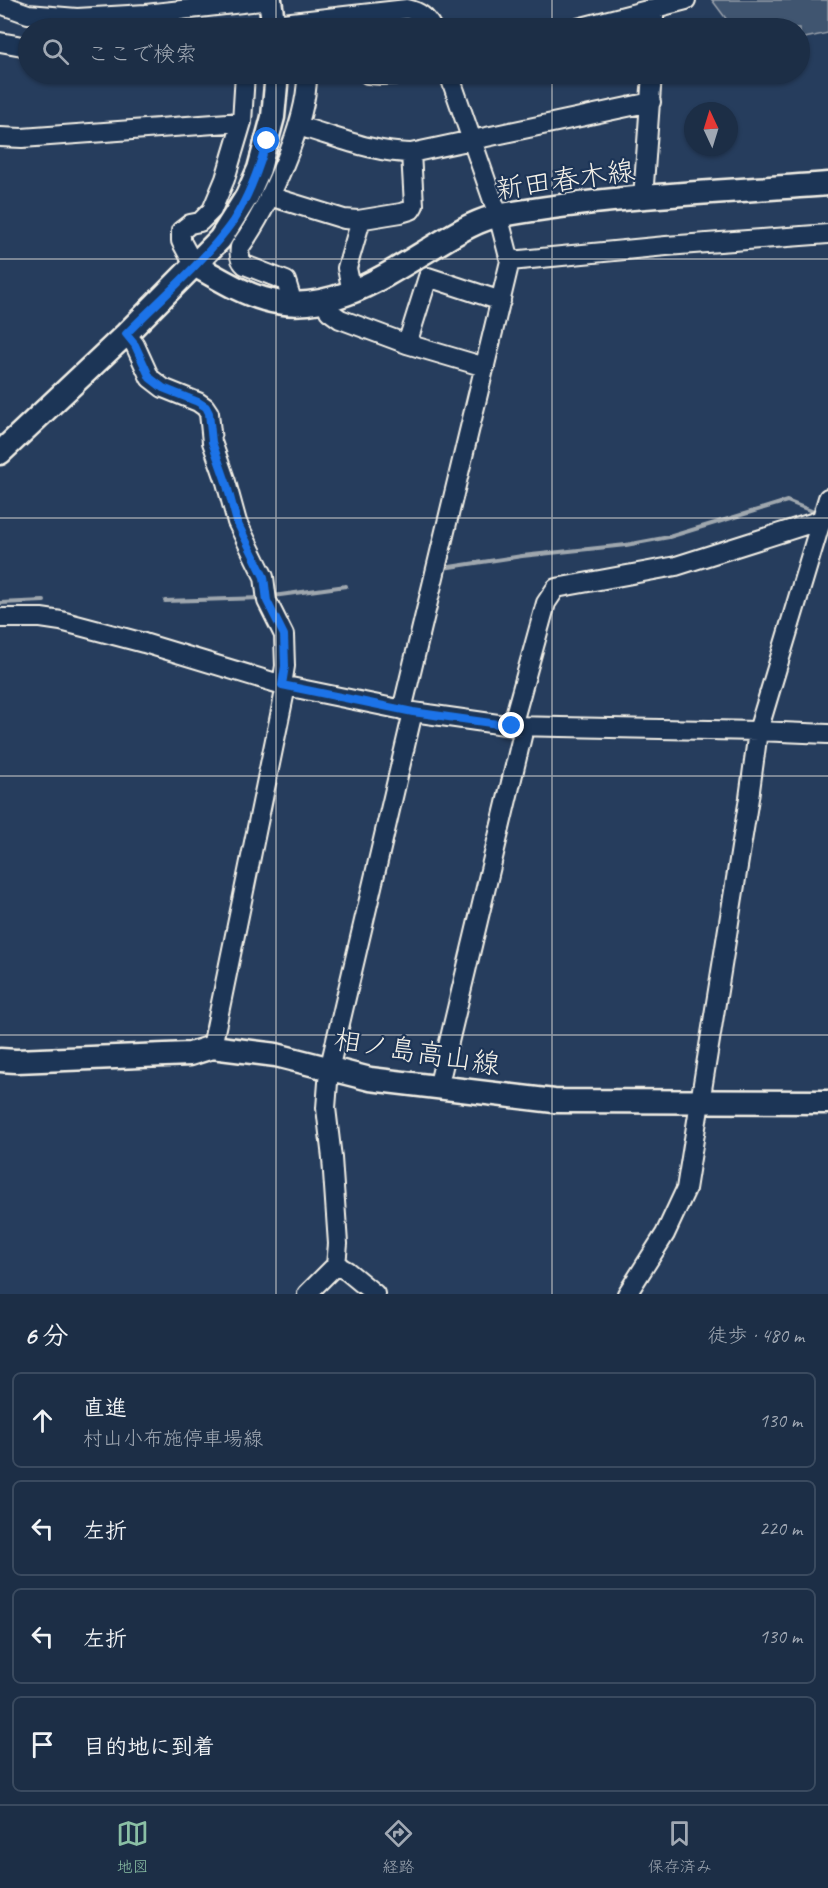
<!DOCTYPE html>
<html lang="ja">
<meta charset="utf-8">
<style>
:root{--surface:#1c2e46;--page:#25364d;--text:#f1f3f6;--muted:#a0a8b3;--line:#3a4a5f;--accent:#8abfa5}
body{margin:0;font-family:Caveat,"Klee One",sans-serif;background:var(--page);color:var(--text)}
.compass{position:absolute;left:684px;top:102px;width:54px;height:54px;border-radius:50%;background:var(--surface);box-shadow:0 2px 4px #0004;rotate:356deg}
.stop{position:absolute;width:18px;height:18px;margin:-14px;border:4px solid #1a73e8;border-radius:50%;background:#fff}
.stop.end{background:#1a73e8;border-color:#fff;box-shadow:0 2px 6px #0008}
.list{margin:0;padding:0;list-style:none}
h2{display:flex;justify-content:space-between;align-items:center;height:78px;margin:0;padding:0 24px;font-size:26px}
h2 small{font-size:20px;font-weight:400;color:var(--muted)}
.list li{display:grid;grid-template-columns:39px 1fr auto;gap:18px;align-items:center;box-sizing:border-box;height:96px;margin:0 12px 12px;padding:0 12px;border:2px solid var(--line);border-radius:9px}
.list b{display:block;font-size:22px;white-space:nowrap}
.list p{margin:0;font-size:20px;white-space:nowrap;color:var(--muted)}
.list em{font-size:20px;font-style:normal;color:var(--muted)}
.icon{flex:none;width:33px;height:33px;fill:none;stroke:currentColor;stroke-width:2;stroke-linecap:round;stroke-linejoin:round}
.map{position:relative;flex:none;width:828px;height:1294px;overflow:hidden}
.search{position:absolute;background:var(--surface);box-shadow:0 2px 4px #0004;left:18px;right:18px;top:18px;height:66px;display:flex;align-items:center;gap:15px;box-sizing:border-box;padding:0 21px;border-radius:33px;color:var(--muted);font-size:22px}
.sheet{height:510px;background:var(--surface)}
nav{display:flex;justify-content:space-around;align-items:center;box-sizing:border-box;height:84px;border-top:2px solid var(--line);background:var(--surface);font-size:16px;color:var(--muted)}
nav a{display:grid;justify-items:center;gap:3px}
nav .on{color:var(--accent)}
.map>svg:first-child{display:block}
.green{fill:#40546f;stroke:#9aa2ac;stroke-width:1.5}
.lines{fill:none;stroke-linecap:round;stroke-linejoin:round}
.stream{stroke:#9fa7ae;stroke-width:4}
.minor-casing{stroke:#f4f1e8;stroke-width:22}
.major-casing{stroke:#f4f1e8;stroke-width:27}
.minor{stroke:#1d3557;stroke-width:18}
.major{stroke:#1d3557;stroke-width:22}
.route{stroke:#1a73e8;stroke-width:8}
.grid{fill:none;stroke:#f4f1e8;stroke-width:1.5;stroke-opacity:0.55}
.labels{text-anchor:middle;stroke-width:4.5;stroke-linejoin:round;paint-order:stroke}
.street-label{font-size:28px;fill:#f4f1e8;stroke:#1d3557}
</style>
<div class="map">
<svg width="828" height="1294" viewBox="0 0 828 1294">
<rect width="100%" height="100%" fill="#263d5d"/>
<filter id="ink" filterUnits="userSpaceOnUse"><feTurbulence type="fractalNoise" baseFrequency=".0167" numOctaves="2"/><feDisplacementMap in="SourceGraphic" scale="12" xChannelSelector="R" yChannelSelector="G"/><feConvolveMatrix kernelMatrix="1 2 1 2 8 2 1 2 1" color-interpolation-filters="sRGB"/></filter>
<g filter="url(#ink)">
<path class="green" d="M712 0H828V33L800 39V28H733Z"/>
<g class="lines">
<path class="stream" d="M443 568 522 556 626 545 669 537 787 501 814 512
M273 596 346 586
M165 601 262 598
M0 603 44 601"/>
<g class="minor-casing">
<path id="minor" d="M0 4 28 14 77 18 146 14 270 0
M274 24 407 9C420 12 426 17 432 28
M578 28 686 0
M654 28V8
M0 42 28 47
M368 74 382 75 404 74
M298 126C334 136 373 153 411 153L651 102
M0 137 22 138 242 122
M269 196 344 219 358 220 401 213 411 210 414 205 411 153
M643 198 652 74
M510 261 666 246 828 234
M194 265 181 241V231L190 224 200 222 212 210 225 179 242 122 245 74
M352 292 347 268 361 220
M326 300 329 311 340 319 407 344 485 367
M290 304V294L286 281 245 265C239 260 239 254 240 247 268 208 308 122 307 74
M126 334 135 345 150 378 163 388 198 402 205 407 209 413 212 442 226 482 237 522 264 577 267 601 284 635 285 666 282 685
M407 344 428 277 501 301
M0 618H41L61 621 144 643 286 686 413 712 512 726 758 731 828 734
M402 710 510 261 498 215 449 74
M512 726 546 603 556 588 676 566 821 520
M212 1047 286 686
M438 1088 524 728
M307 1294 336 1265
M375 1294 347 1271 336 1265 338 1244 332 1158 326 1108 329 1070 413 712
M627 1294 665 1234 686 1189 749 798 758 731 828 498"/>
</g>
<g class="major-casing">
<path id="major" d="M270 0 274 28
M194 265C217 277 239 292 264 299 323 317 379 280 428 250 450 237 476 219 502 215 609 196 719 192 828 184
M0 453 126 334 220 239 247 196 259 169 273 117 277 74
M0 1060 16 1061 190 1054 212 1047 276 1055 370 1079 554 1101 828 1102"/>
</g>
<use href="#minor" class="minor"/>
<use href="#major" class="major"/>
</g>
</g>
<g class="lines" filter="url(#ink)">
<path class="route" d="M267 141C259 169 249 196 233 221 205 261 160 299 126 334L135 345 150 378 163 388 198 402 206 407 209 413 212 442 226 482 237 522 264 577 267 601 284 635 285 666 282 685 413 712 512 726"/>
</g>
<path class="grid" d="M276 0V28M552 0V28M276 74V1294M552 74V1294M0 259H828M0 518H828M0 776H828M0 1035H828"/>
<g class="labels">
<g class="street-label">
<text transform="translate(565 179) rotate(-8)" y="10">新田春木線</text>
<text transform="translate(417 1051) rotate(9)" y="10">相ノ島高山線</text>
</g>
</g>
</svg>
<svg class="compass" viewBox="-18 -18 36 36"><path d="M0-13l5 13h-10z" fill="#e53935"/><path d="M0 13l5-13h-10z" fill="#a0a8b3"/></svg>
<div class="stop" style="left:267px;top:141px"></div>
<div class="stop end" style="left:512px;top:726px"></div>
<div class="search"><svg class="icon" aria-label="search" viewBox="0 0 24 24"><circle cx="10" cy="10" r="6"/><path d="M15 15l6 6"/></svg>ここで検索</div>
</div>
<section class="sheet">
<h2>6 分<small>徒歩 · 480 m</small></h2>
<ul class="list">
<li><svg class="icon" aria-label="ahead" viewBox="0 0 24 24"><path d="M12 20V5M6 11l6-6 6 6"/></svg><div><b>直進</b><p>村山小布施停車場線</p></div><em>130 m</em></li>
<li><svg class="icon" aria-label="left" viewBox="0 0 24 24"><path d="M17 20v-9H6M10 6l-5 5 5 5"/></svg><div><b>左折</b></div><em>220 m</em></li>
<li><svg class="icon" aria-label="left" viewBox="0 0 24 24"><path d="M17 20v-9H6M10 6l-5 5 5 5"/></svg><div><b>左折</b></div><em>130 m</em></li>
<li><svg class="icon" aria-label="arrive" viewBox="0 0 24 24"><path d="M6 21V4h12l-3 4 3 4H6"/></svg><div><b>目的地に到着</b></div></li>
</ul>
</section>
<nav>
<a class="on"><svg class="icon" aria-label="map" viewBox="0 0 24 24"><path d="M3 6l6-2 6 2 6-2v14l-6 2-6-2-6 2zM9 4v14M15 6v14"/></svg>地図</a>
<a><svg class="icon" aria-label="directions" viewBox="0 0 24 24"><path d="M12 3l9 9-9 9-9-9zM9 14v-3h6M13 9l2 2-2 2"/></svg>経路</a>
<a><svg class="icon" aria-label="saved" viewBox="0 0 24 24"><path d="M7 4h10v16l-5-4-5 4z"/></svg>保存済み</a>
</nav>
